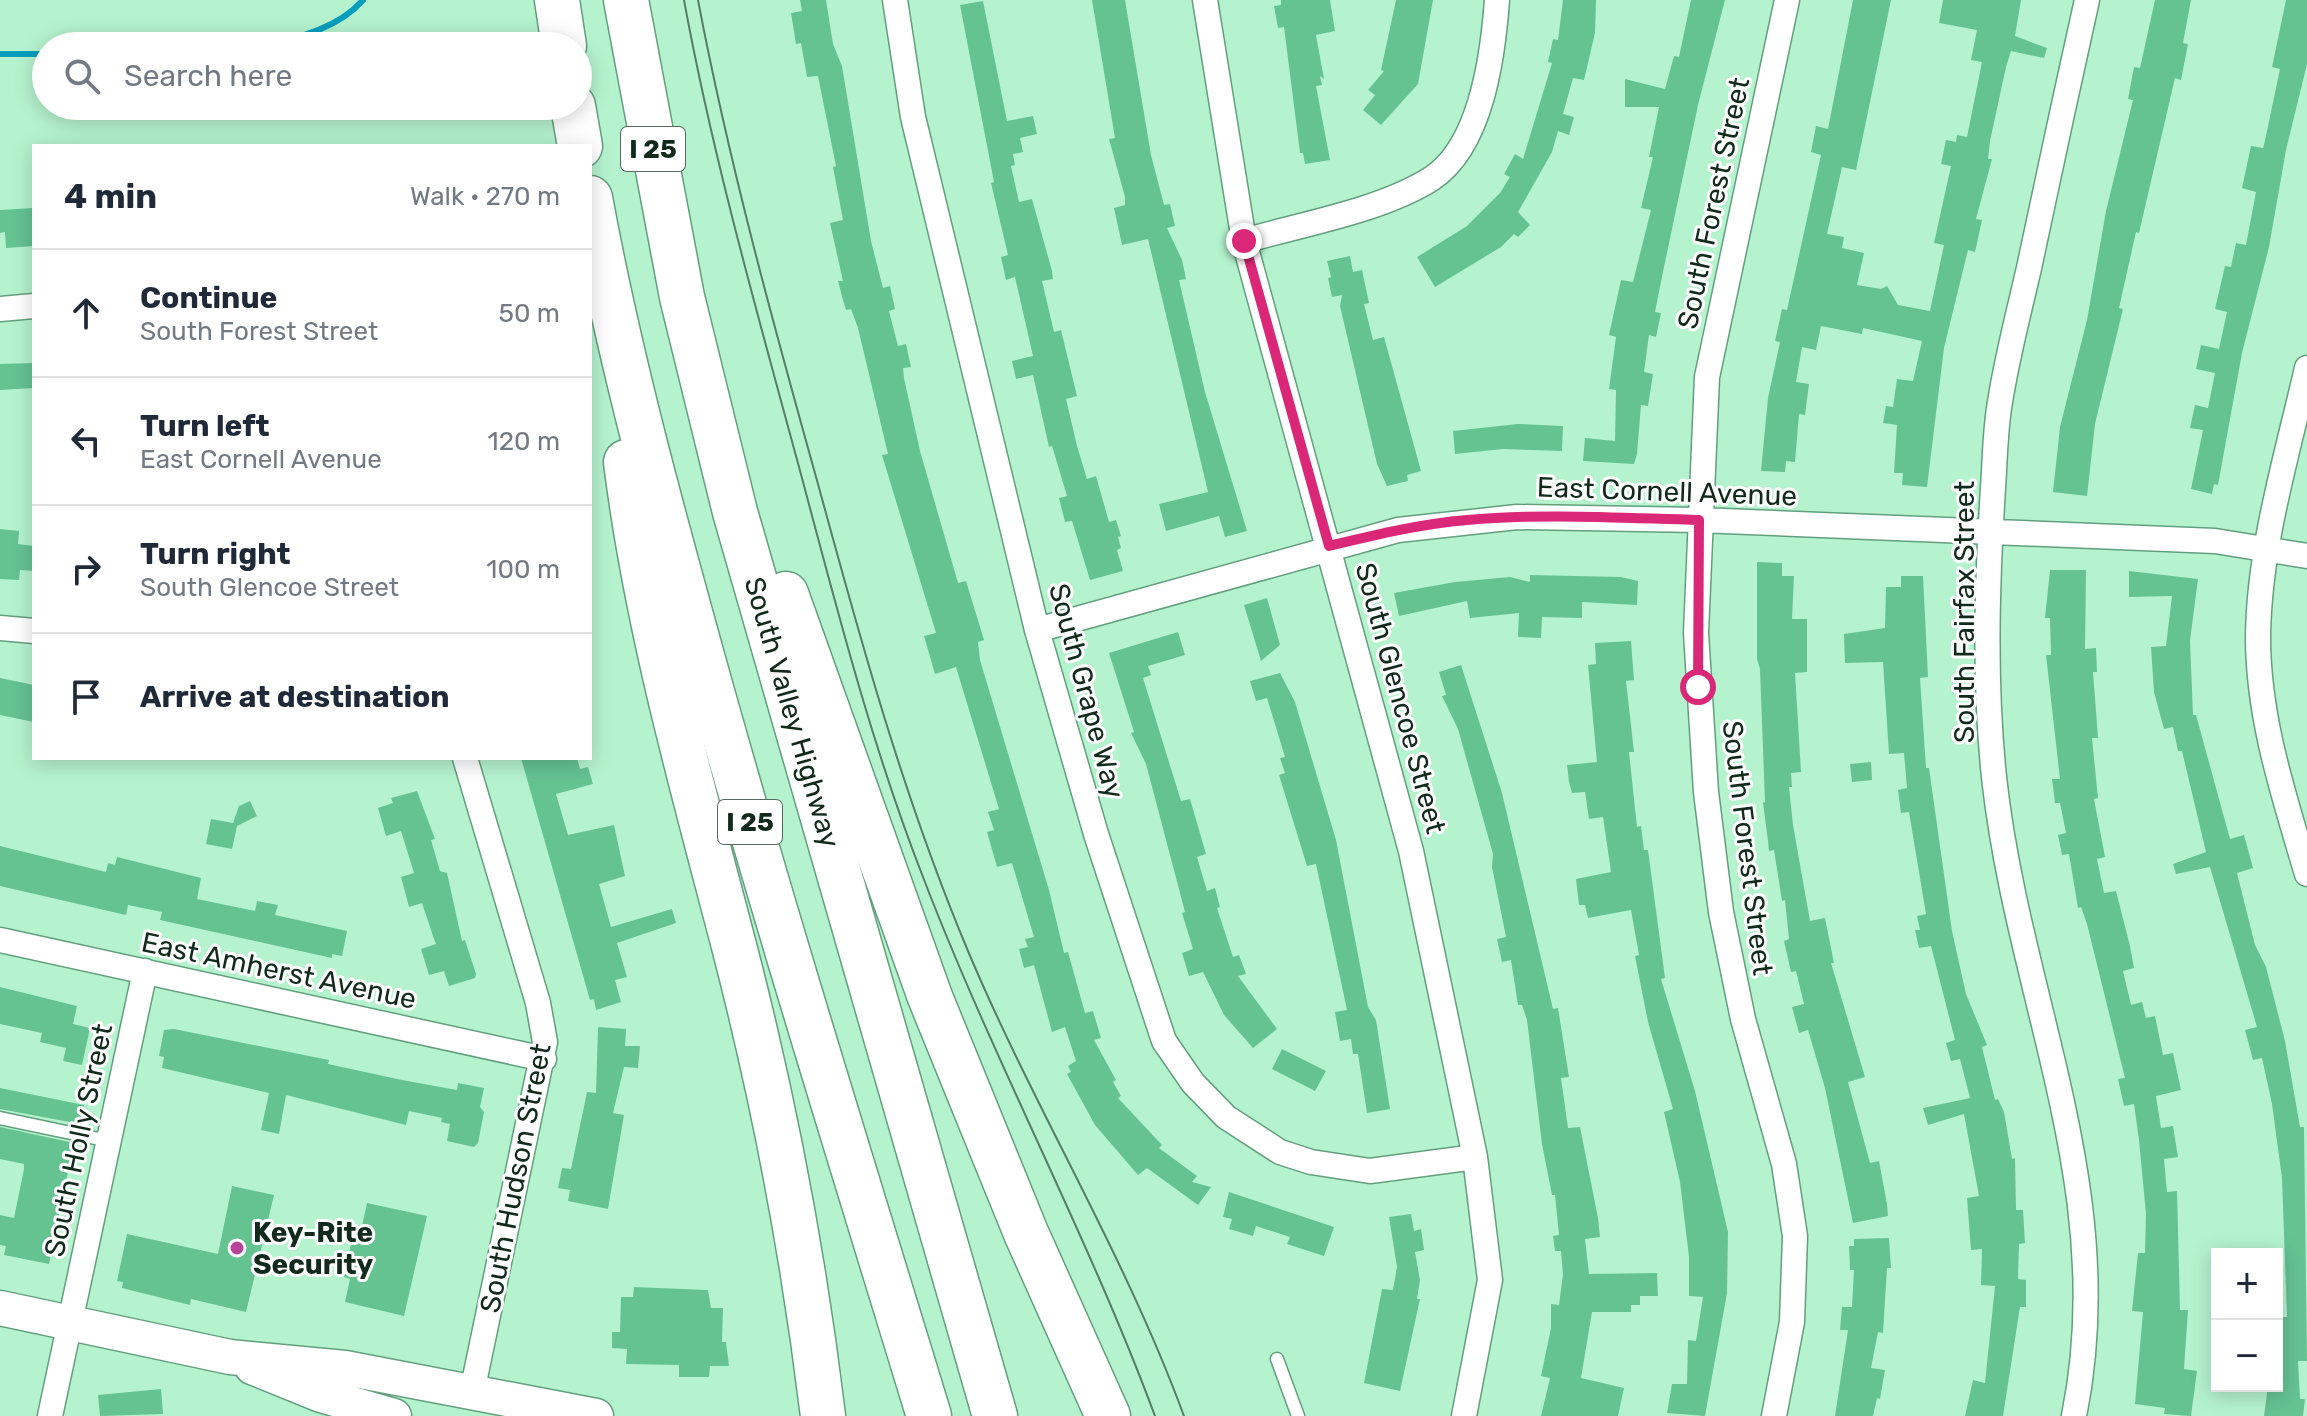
<!DOCTYPE html>
<meta charset="utf-8">
<style>
:root{--surface:#fff;--page:#f6f6f7;--text:#1f2937;--muted:#747a83;--line:#e0e1e3}
body{margin:0;font-family:Rubik,sans-serif;background:var(--page);color:var(--text)}
.controls{position:absolute;right:24px;bottom:24px;display:grid;overflow:hidden;border-radius:0px;box-shadow:0 4px 20px #0003}
.controls button{width:72px;height:72px;display:grid;place-items:center;padding:0;border:0;border-bottom:2px solid var(--line);background:var(--surface);color:var(--text);font:40px sans-serif}
.stop{position:absolute;width:24px;height:24px;margin:-18px;border:6px solid #db2777;border-radius:50%;background:#fff}
.stop.end{background:#db2777;border-color:#fff;box-shadow:0 2px 8px #0008}
.list{margin:0;padding:0;list-style:none}
h2{display:flex;justify-content:space-between;align-items:center;height:104px;margin:0;padding:0 32px;font-size:34px}
h2 small{font-size:26px;font-weight:400;color:var(--muted)}
.list li{display:grid;grid-template-columns:52px 1fr auto;gap:24px;align-items:center;box-sizing:border-box;height:128px;padding:0 32px;border-top:2px solid var(--line)}
.list b{display:block;font-size:30px;white-space:nowrap}
.list p{margin:0;font-size:26px;white-space:nowrap;color:var(--muted)}
.list em{font-size:26px;font-style:normal;color:var(--muted)}
.icon{flex:none;width:44px;height:44px;fill:none;stroke:currentColor;stroke-width:2;stroke-linecap:round;stroke-linejoin:round}
.map{position:relative;flex:none;width:2307px;height:1416px;overflow:hidden}
.search{position:absolute;background:var(--surface);box-shadow:0 4px 20px #0003;left:32px;top:32px;width:560px;height:88px;display:flex;align-items:center;gap:20px;box-sizing:border-box;padding:0 28px;border-radius:44px;color:var(--muted);font-size:30px}
.panel{position:absolute;background:var(--surface);box-shadow:0 4px 20px #0003;left:32px;top:144px;width:560px;height:616px;border-radius:0px}
.map>svg:first-child{display:block}
.lines{fill:none;stroke-linecap:round;stroke-linejoin:round}
.stream{stroke:#039ebd;stroke-width:6}
.building{fill:#65c392}
.lane-casing{stroke:#639f7e;stroke-width:15}
.street-casing{stroke:#639f7e;stroke-width:27}
.secondary-casing{stroke:#639f7e;stroke-width:37}
.highway-casing{stroke:#639f7e;stroke-width:47}
.lane{stroke:#fff;stroke-width:12}
.street{stroke:#fff;stroke-width:24}
.secondary{stroke:#fff;stroke-width:34}
.highway{stroke:#fff;stroke-width:44}
.tram{stroke:#567e67;stroke-width:2}
.route{stroke:#db2777;stroke-width:10}
.poi-dot{fill:#b8439b;stroke:#fff;stroke-width:3}
.labels{text-anchor:middle;stroke-width:6;stroke-linejoin:round;paint-order:stroke}
.shield{fill:#fff;stroke:#586a60;stroke-width:2}
.shield-label{font-size:26px;font-weight:bold;fill:#112a1c}
.street-label{font-size:28px;fill:#112a1c;stroke:#fff}
.poi-label{font-size:28px;font-weight:bold;fill:#112a1c;stroke:#fff;text-anchor:start}
</style>
<div class="map">
<svg width="2307" height="1416" viewBox="0 0 2307 1416">
<rect width="100%" height="100%" fill="#b5f3cf"/>
<g class="lines">
<path class="stream" d="M252 46C291 41 337 30 363 0
M0 54H46"/>
</g>
<path class="building" d="M800 0H826L833 44 842 66 871 241 883 288 890 286 895 309 889 311 898 346 906 344 911 367 903 368 904 378 920 451 958 583 966 581 984 640 978 642 980 660 1049 890 1064 953 1068 952 1085 1013 1093 1011 1101 1038 1094 1040 1116 1080 1113 1082 1121 1096 1118 1098 1162 1145 1159 1148 1197 1176 1192 1182 1211 1187 1198 1205 1147 1168 1138 1175 1095 1125 1067 1074 1071 1072 1068 1066 1076 1061 1065 1027 1052 1032 1034 965 1024 968 1019 949 1028 947 1025 939 1034 937 1012 863 997 867 987 832 994 830 988 812 999 809 956 667 935 674 924 636 936 633 882 455 888 454 858 328 851 309 846 310 843 300 838 281H843L830 223 843 220 833 167 836 166 818 76 807 77 801 43 796 44 791 13 802 11Z
M1092 0H1125L1151 155 1164 205 1170 204 1175 226 1167 228 1182 260 1186 279 1179 280 1205 392 1247 531 1225 537 1219 516 1166 531 1159 504 1208 492 1148 239 1122 245 1114 208 1125 205V197L1109 139 1115 138Z
M1281 0H1330L1335 31 1316 35 1324 79 1320 76 1322 85 1316 86 1330 160 1305 164 1303 153H1300L1284 27 1278 28 1274 6 1281 5Z
M1396 0H1433L1418 84 1381 125 1363 110 1375 95 1368 90 1384 71 1381 70Z
M1563 0H1596L1595 33 1584 80 1573 78 1563 114 1574 117 1569 135 1558 131 1552 152 1518 212 1530 225 1518 237 1514 234 1501 247 1435 287 1417 257 1467 226 1500 193 1510 177 1504 174 1515 154 1523 159 1552 63 1548 62 1553 39 1558 40Z
M1691 0H1725L1698 105 1663 272 1655 312 1661 313 1656 337 1649 335 1644 372 1653 374 1648 406 1641 405 1637 454 1634 464 1583 461 1585 438 1615 441 1616 390 1609 389 1616 337 1609 335 1621 280 1633 282 1651 210 1641 208 1653 157H1649L1659 107H1625V79L1665 89 1674 56 1679 57Z
M1853 0H1891L1856 170 1842 167 1827 234 1844 237 1842 248 1864 253 1857 285 1881 289 1887 286 1898 305 1930 311 1944 245 1934 243 1951 166 1941 164 1946 140 1956 142 1957 135 1967 137 1982 62 1971 60 1977 30 1939 23 1943 0H2021L2015 36 2047 48 2044 58 2011 51 2006 67 1990 141 1988 159H1992L1976 219 1982 220 1975 252 1968 250 1944 348 1927 487 1902 485 1903 473H1894L1897 425 1883 423 1886 406 1893 407 1897 379 1913 381 1922 341 1863 328 1862 334 1821 326 1816 350 1802 347 1796 382 1809 384 1805 415 1799 414 1795 462 1786 461 1785 472 1761 471 1768 398 1780 342 1775 341 1782 309 1787 310 1821 155 1811 152 1816 126 1828 129Z
M2155 0H2191L2183 43 2188 44 2181 80 2175 78 2139 233 2136 232 2119 308 2123 309 2095 424 2087 496 2053 492 2060 427 2087 320 2106 211 2133 100 2128 99 2134 67 2140 68Z
M2286 0H2307V64L2286 150 2269 247 2242 353 2218 485 2214 484 2212 494 2191 489 2203 430 2190 428 2195 405 2208 408 2215 373 2196 369 2201 345 2219 349 2227 312 2215 309 2225 266 2231 267 2236 243 2246 245 2256 192 2242 188 2251 146 2263 148 2264 145 2280 69 2272 67Z
M983 1 1007 121 1033 116 1037 134 1020 138 1023 152 1013 154 1015 165 1011 166 1019 202 1032 199 1052 271 1053 279 1042 281 1054 332 1061 330 1077 396 1066 399 1077 446 1087 479 1096 476 1109 522 1116 520 1121 536 1118 537 1121 548 1117 550 1123 571 1090 580 1072 521 1065 522 1059 498 1067 496 1052 446 1049 447 1033 375 1016 379 1012 361 1033 356 1015 277 1006 280 1001 257 1008 255 991 183 994 182 960 5Z
M34 208V246L6 248 5 232 0 233V210Z
M1350 256 1353 272 1362 270 1369 303 1364 304 1373 340 1384 337 1421 471 1407 475 1408 481 1387 486 1377 464 1340 306 1342 295 1332 297 1328 278 1331 277 1327 261Z
M34 363V388L0 390V364Z
M1518 424 1563 426 1562 451 1503 449 1455 454 1453 431Z
M0 529 19 531 18 544 34 546V571L20 570 19 580 0 579Z
M1757 562 1782 563V576H1794L1792 619H1807V672L1795 673 1801 772 1791 773 1792 787H1789L1793 825 1810 921 1825 918 1834 963H1831L1865 1077 1848 1082 1870 1163 1879 1161 1887 1204 1888 1216 1853 1223 1825 1088 1808 1030 1799 1033 1792 1007 1804 1004 1796 971 1791 972 1784 941 1789 939 1785 900 1782 901 1774 850 1769 851 1768 841 1763 803 1765 802 1760 669 1757 659Z
M2050 570H2086L2085 649 2096 648 2097 672H2093L2098 738H2092L2098 798 2094 799 2105 857 2097 859 2104 893 2116 891 2130 946 2134 968 2123 971 2131 1005 2142 1002 2146 1018 2155 1016 2163 1055 2173 1053 2181 1090 2156 1096 2161 1128 2173 1126 2178 1157 2164 1159 2167 1192 2177 1191 2180 1310H2188L2184 1369 2197 1371 2191 1416 2164 1414 2165 1408 2135 1404 2143 1312 2132 1311 2138 1253H2145L2146 1214 2139 1140 2134 1104 2124 1106 2118 1079 2125 1078 2087 924 2081 907 2078 908 2069 854 2062 855 2058 835 2066 833 2060 803H2055L2052 779H2060L2046 655H2051L2050 618H2045Z
M2129 571 2198 579 2190 641 2193 715H2196L2230 839 2244 835 2253 868 2237 873 2255 945 2266 967 2285 1041 2300 1127H2304L2307 1361H2298L2300 1399H2305L2303 1416H2264L2268 1386H2277V1317H2287L2282 1178 2272 1104 2262 1058 2253 1060 2245 1030 2257 1027 2210 867 2176 874 2173 864 2206 852 2182 751H2178L2173 727 2164 729 2154 692 2151 647 2166 646 2172 596 2129 597Z
M1530 575 1621 577 1638 581 1637 605 1582 602V618L1542 617 1541 638 1518 637 1519 613 1470 618 1467 601 1399 616 1394 593 1455 582 1510 577 1530 582Z
M1901 576H1923L1928 677 1920 678 1926 768H1929L1952 931 1966 994 1987 1045 1982 1047 1995 1100 1998 1099 2004 1112 2012 1159 2015 1158 2016 1210H2023L2025 1243 2019 1244 2018 1279 2026 1280V1307H2020L2003 1416H1965L1973 1380 1985 1383 1995 1286 1981 1285 1982 1249 1971 1250 1967 1198 1979 1196 1964 1114 1928 1125 1923 1108 1970 1098 1960 1059 1951 1061 1946 1043 1955 1040 1931 946 1919 948 1915 930H1920L1917 916 1926 914 1909 812 1901 813 1898 790 1907 788 1904 753 1889 754 1883 662 1845 663 1844 634 1885 628 1886 587H1901Z
M1267 598 1280 645 1261 661 1244 605Z
M1178 632 1185 655 1148 666 1151 675 1143 678 1181 801 1190 799 1206 854 1197 857 1207 891 1215 888 1220 907 1217 908 1233 957 1239 955 1246 974 1238 976 1277 1029 1253 1048 1224 1015 1203 972 1189 976 1182 953 1193 949 1182 913 1185 912 1146 764 1131 733 1134 732 1109 653Z
M1631 641 1634 680 1626 681 1634 752H1629L1637 827 1641 826 1644 850H1648L1665 978 1661 979 1695 1091 1728 1232 1727 1293 1705 1416 1667 1413 1672 1384H1687L1688 1340 1696 1341 1703 1297 1689 1296V1257L1680 1182 1664 1112 1673 1109 1648 1022 1635 956 1639 955 1631 910 1588 918 1585 905H1579L1576 879 1611 872 1603 817 1589 819 1585 792 1572 793 1569 782 1567 765 1597 762 1588 665 1596 664 1595 643Z
M1461 665 1502 793 1553 1009 1558 1008 1569 1077 1561 1078 1568 1128 1580 1127 1598 1218 1600 1237 1585 1239 1589 1274 1657 1273 1658 1296H1640V1305H1631V1312H1592L1581 1378 1624 1388 1618 1416H1541L1550 1378 1541 1376 1551 1328V1304L1559 1305 1563 1274 1561 1251H1555L1553 1236 1559 1235 1555 1195H1552L1542 1144 1527 1020 1522 1005H1518L1511 960 1502 962 1497 939 1506 937 1492 867 1493 854 1458 729 1442 696 1446 695 1439 672Z
M1280 673 1295 702 1336 840 1368 1007 1376 1020 1390 1109 1367 1113 1358 1054H1353L1351 1039 1340 1041 1335 1012 1347 1010 1316 864 1307 866 1279 775 1285 773 1280 758 1285 757 1267 698 1256 701 1250 681Z
M0 678 34 685V722L0 715Z
M521 758H577L580 769 588 767 593 784 556 794 568 835 614 825 625 876 599 884 611 927 672 909 676 923 617 943 627 977 615 980 621 1002 596 1010 594 999 590 1000Z
M1871 762 1872 780 1852 782 1850 764Z
M417 791 435 839 431 840 440 871 447 873 462 941 465 940 476 974 475 978 449 986 444 971 429 975 421 949 436 944 434 939 422 903 409 907 401 877 414 873 401 831 386 836 378 808 393 803 391 798Z
M250 801 257 816 237 826 232 849 206 844 211 819 233 823 239 806Z
M0 846 106 872 108 863 115 865 117 857 201 878 197 899 255 911 257 901 278 905 275 915 347 931 342 956 332 954V958L160 920 162 912 128 905 126 915 0 886Z
M0 987 77 1006 73 1024 90 1028 82 1065 63 1061 66 1048 40 1042 42 1033 0 1024Z
M598 1027 626 1029 625 1046H640L638 1068 624 1067 613 1113 624 1115 608 1209 568 1201 570 1190 558 1188 562 1168 571 1169 587 1092 596 1093Z
M174 1029 329 1060 328 1064 402 1080 457 1090 458 1083 484 1088 480 1107 484 1112 478 1143 474 1147 447 1141 450 1124 441 1122 442 1118 409 1111 406 1125 286 1095 279 1134 261 1130 269 1093 162 1068 164 1057 159 1056 164 1030Z
M1282 1049 1326 1071 1315 1091 1272 1069Z
M0 1088 84 1105 80 1124 0 1109Z
M0 1127 74 1143 49 1264 4 1255 6 1246 0 1245V1215L14 1218 24 1169V1164L0 1159Z
M232 1186 274 1195 246 1312 191 1299 190 1305 122 1288 123 1282 117 1281 127 1234 218 1254Z
M1229 1192 1334 1227 1324 1256 1287 1244 1290 1237 1256 1226 1253 1236 1229 1229 1232 1219 1223 1217Z
M367 1203 427 1216 404 1316 345 1302 350 1279 344 1277 355 1225 362 1226Z
M1411 1214 1414 1231 1421 1229 1424 1250 1415 1252 1420 1280 1417 1299H1420L1400 1391 1364 1383 1382 1289 1393 1290 1397 1267 1389 1217Z
M1889 1238 1891 1268H1887L1883 1333 1878 1332 1871 1368 1885 1370 1880 1399 1877 1398 1873 1416H1835L1848 1330H1840L1842 1307H1852L1854 1270H1850L1849 1246H1854V1239Z
M634 1287 708 1290 711 1308H723L722 1342H726L729 1366H710L709 1377H679V1365L626 1364 627 1349 612 1348V1332H620L621 1297H633Z
M161 1389 163 1414 100 1416 98 1395Z"/>
<g class="lines">
<g class="lane-casing">
<path id="lane" d="M0 1118 109 1141
M1277 1359 1298 1416"/>
</g>
<g class="street-casing">
<path id="street" d="M895 0 913 117 1037 630 1096 834 1164 1041 1193 1083 1226 1117 1280 1152 1311 1162 1370 1171 1475 1157
M1205 0 1244 241 1411 851 1475 1157 1490 1280 1464 1416
M1244 241C1302 224 1380 211 1431 179 1482 146 1493 55 1497 0
M0 309 34 306
M2307 368C2287 456 2259 546 2258 637 2258 719 2284 796 2307 874
M0 628 34 631
M1037 630 1398 530 1517 517 1699 520 2215 541 2307 556
M465 758 538 1003 545 1042 472 1392
M0 940 544 1059
M50 1416 145 971
M1774 1416 1792 1322 1795 1236 1784 1164 1743 1019 1721 912 1706 792 1696 633 1707 377 1787 0
M2074 1416C2120 1189 2018 998 1994 777 1984 681 1987 584 1993 488 1995 460 1995 430 2000 402 2007 357 2019 312 2029 268 2048 179 2067 89 2087 0"/>
</g>
<g class="secondary-casing">
<path id="secondary" d="M0 1308 230 1357 345 1368 596 1416
M252 1367 321 1395 394 1416"/>
</g>
<g class="highway-casing">
<g id="highway">
<path d="M557 0 564 46"/>
<path id="s1" d="M626 0 682 297 735 512 995 1416"/>
<path d="M573 106 580 146"/>
<path d="M590 198C619 356 662 512 705 667 775 918 853 1167 929 1416"/>
<path d="M626 462C647 628 692 785 734 946 774 1100 804 1258 823 1416"/>
<path d="M786 594 930 997 1026 1233 1108 1416"/>
</g>
</g>
<use href="#lane" class="lane"/>
<use href="#street" class="street"/>
<use href="#secondary" class="secondary"/>
<use href="#highway" class="highway"/>
<path class="tram" d="M684 0C713 158 757 312 799 467 836 605 871 744 923 877 993 1060 1087 1233 1155 1416
M698 0C729 163 773 323 818 484 861 642 904 799 968 951 1034 1108 1125 1255 1184 1416"/>
</g>
<g class="lines">
<path class="route" d="M1244 241 1329 546C1375 535 1420 524 1467 520 1544 513 1622 518 1699 520L1698 687"/>
</g>
<circle class="poi-dot" cx="237" cy="1248" r="8"/>
<g class="labels">
<g class="shield">
<rect x="621" y="127" width="64" height="44" rx="6"/>
<rect x="718" y="800" width="64" height="44" rx="6"/>
</g>
<g class="shield-label">
<text x="653" y="158">I 25</text>
<text x="750" y="831">I 25</text>
</g>
<g class="street-label">
<text transform="translate(1713 203) rotate(-78)" y="10">South Forest Street</text>
<text transform="translate(1667 491) rotate(2)" y="10">East Cornell Avenue</text>
<text transform="translate(1964 612) rotate(-90)" y="10">South Fairfax Street</text>
<text transform="translate(1087 691) rotate(75)" y="10">South Grape Way</text>
<text transform="translate(1401 698) rotate(75)" y="10">South Glencoe Street</text>
<text dy="10" stroke="none"><textPath href="#s1" startOffset="732">South Valley Highway</textPath></text>
<text transform="translate(1748 848) rotate(83)" y="10">South Forest Street</text>
<text transform="translate(279 970) rotate(12)" y="10">East Amherst Avenue</text>
<text transform="translate(78 1140) rotate(-78)" y="10">South Holly Street</text>
<text transform="translate(515 1178) rotate(-79)" y="10">South Hudson Street</text>
</g>
<g class="poi-label">
<text x="253" y="1242">Key-Rite<tspan x="253" dy="32">Security</tspan></text>
</g>
</g>
</svg>
<div class="controls">
<button>+</button>
<button>−</button>
</div>
<div class="stop" style="left:1698px;top:687px"></div>
<div class="stop end" style="left:1244px;top:241px"></div>
<div class="search"><svg class="icon" aria-label="search" viewBox="0 0 24 24"><circle cx="10" cy="10" r="6"/><path d="M15 15l6 6"/></svg>Search here</div>
<section class="panel">
<h2>4 min<small>Walk · 270 m</small></h2>
<ul class="list">
<li><svg class="icon" aria-label="ahead" viewBox="0 0 24 24"><path d="M12 20V5M6 11l6-6 6 6"/></svg><div><b>Continue</b><p>South Forest Street</p></div><em>50 m</em></li>
<li><svg class="icon" aria-label="left" viewBox="0 0 24 24"><path d="M17 20v-9H6M10 6l-5 5 5 5"/></svg><div><b>Turn left</b><p>East Cornell Avenue</p></div><em>120 m</em></li>
<li><svg class="icon" aria-label="right" viewBox="0 0 24 24"><path d="M7 20v-9h11M14 6l5 5-5 5"/></svg><div><b>Turn right</b><p>South Glencoe Street</p></div><em>100 m</em></li>
<li><svg class="icon" aria-label="arrive" viewBox="0 0 24 24"><path d="M6 21V4h12l-3 4 3 4H6"/></svg><div><b>Arrive at destination</b></div></li>
</ul>
</section>
</div>
